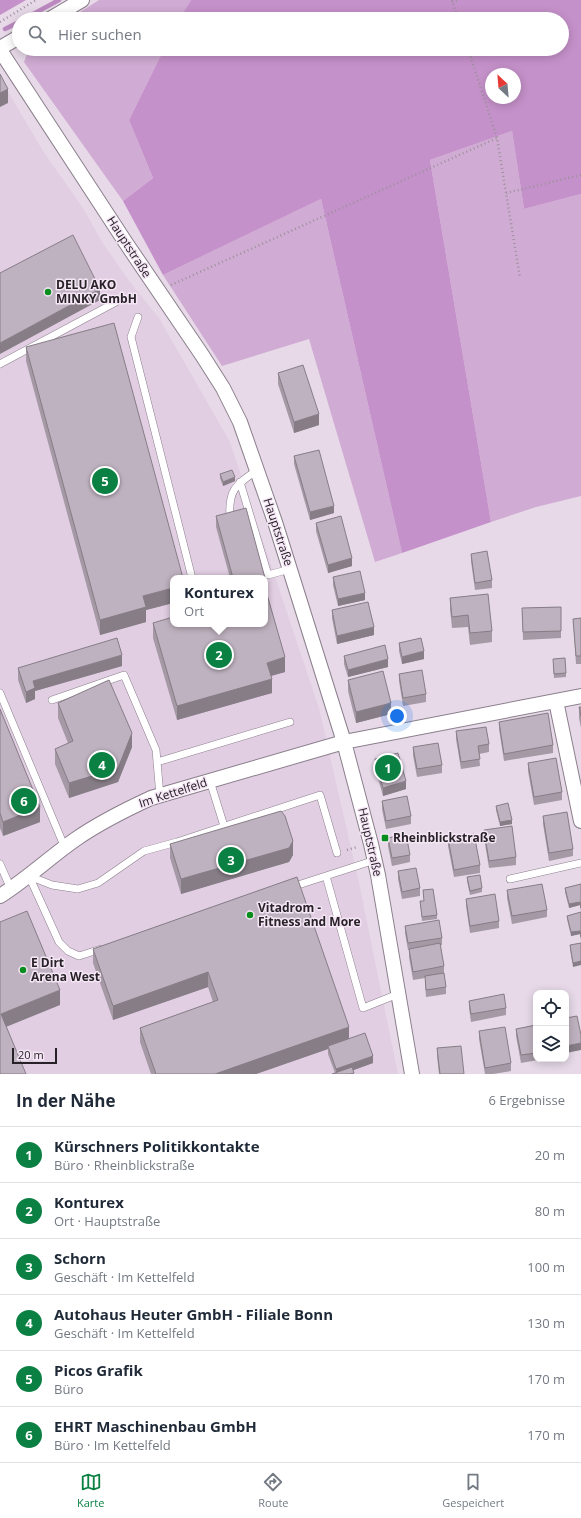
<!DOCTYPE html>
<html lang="de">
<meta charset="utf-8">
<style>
:root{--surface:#fff;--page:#f6f6f7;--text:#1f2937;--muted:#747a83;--line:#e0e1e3;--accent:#0b8043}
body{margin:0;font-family:"Open Sans",sans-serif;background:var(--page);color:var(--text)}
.controls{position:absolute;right:12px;bottom:12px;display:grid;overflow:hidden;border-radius:8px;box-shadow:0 2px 10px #0003}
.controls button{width:36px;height:36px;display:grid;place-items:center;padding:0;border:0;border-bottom:1px solid var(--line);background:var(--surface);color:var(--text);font:20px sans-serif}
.compass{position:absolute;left:485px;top:68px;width:36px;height:36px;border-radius:50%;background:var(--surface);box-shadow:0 2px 10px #0003;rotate:334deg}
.scale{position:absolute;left:12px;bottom:10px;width:45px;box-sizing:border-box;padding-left:4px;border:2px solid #272227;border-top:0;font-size:11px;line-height:14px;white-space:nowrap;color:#272227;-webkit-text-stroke:3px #f5e6f5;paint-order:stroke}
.you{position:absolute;left:397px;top:716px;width:14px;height:14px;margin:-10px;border:3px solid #fff;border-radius:50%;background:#1a73e8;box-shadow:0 0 0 6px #1a73e833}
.badge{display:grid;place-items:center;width:26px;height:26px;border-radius:50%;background:var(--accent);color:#fff;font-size:13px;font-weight:700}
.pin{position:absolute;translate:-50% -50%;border:2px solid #fff;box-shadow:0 1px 4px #0006}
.popup{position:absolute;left:170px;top:575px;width:98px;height:52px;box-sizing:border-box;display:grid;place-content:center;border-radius:8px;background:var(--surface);filter:drop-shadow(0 1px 3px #0005);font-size:13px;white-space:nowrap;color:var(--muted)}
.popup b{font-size:15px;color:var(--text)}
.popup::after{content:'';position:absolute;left:50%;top:100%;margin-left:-8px;border:8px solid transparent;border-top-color:var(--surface)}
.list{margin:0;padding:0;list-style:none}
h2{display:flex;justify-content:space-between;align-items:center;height:52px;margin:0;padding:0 16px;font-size:17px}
h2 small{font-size:13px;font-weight:400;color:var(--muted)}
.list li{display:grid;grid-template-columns:26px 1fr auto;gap:12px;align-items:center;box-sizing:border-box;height:56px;padding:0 16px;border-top:1px solid var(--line)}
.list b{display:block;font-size:15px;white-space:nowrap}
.list p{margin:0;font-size:13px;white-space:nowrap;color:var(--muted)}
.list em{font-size:13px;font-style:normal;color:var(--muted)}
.icon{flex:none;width:22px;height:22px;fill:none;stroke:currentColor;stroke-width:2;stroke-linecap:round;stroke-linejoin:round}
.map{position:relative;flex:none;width:581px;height:1074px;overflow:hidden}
.search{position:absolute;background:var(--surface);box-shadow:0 2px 10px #0003;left:12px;right:12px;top:12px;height:44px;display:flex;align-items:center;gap:10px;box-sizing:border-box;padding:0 14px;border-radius:22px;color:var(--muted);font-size:15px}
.sheet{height:388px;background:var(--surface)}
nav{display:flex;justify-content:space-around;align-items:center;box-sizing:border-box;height:56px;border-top:1px solid var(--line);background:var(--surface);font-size:11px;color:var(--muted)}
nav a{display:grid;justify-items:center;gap:2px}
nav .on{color:var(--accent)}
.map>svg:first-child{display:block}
.built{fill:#e2cee3;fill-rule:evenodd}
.green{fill:#d0abd3}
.forest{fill:#c591ca;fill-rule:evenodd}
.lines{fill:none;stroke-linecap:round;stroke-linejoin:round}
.stream{stroke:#bc88c0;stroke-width:4.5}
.lane-casing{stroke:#8b7f8c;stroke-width:8}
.street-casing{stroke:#8b7f8c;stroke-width:16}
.path{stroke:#9c919c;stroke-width:2.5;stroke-dasharray:1 3;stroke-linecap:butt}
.lane{stroke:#fff;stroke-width:7}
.street{stroke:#fff;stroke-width:14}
.wall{fill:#a499a5}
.shaded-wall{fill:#867d86}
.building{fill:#bfb2c0;stroke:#867d86}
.poi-dot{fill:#088e1e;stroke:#f5e6f5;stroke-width:1.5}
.labels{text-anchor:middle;stroke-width:3;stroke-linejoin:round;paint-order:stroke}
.street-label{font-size:12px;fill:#272227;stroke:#f5e6f5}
.poi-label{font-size:12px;font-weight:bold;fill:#272227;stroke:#f5e6f5;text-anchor:start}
</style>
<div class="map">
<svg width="581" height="1074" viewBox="0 0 581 1074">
<rect width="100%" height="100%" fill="#e7d9e8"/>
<path class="built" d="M0 78 43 151 83 208 104 245 130 282 159 318 230 442 319 708 358 878 398 1074H0ZM173 578H265V624H173Z"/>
<path class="green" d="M99 0H191L179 19H69Z
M29 49H164L129 120 153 178 123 201 24 62Z
M512 131 524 209 581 194V496L536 507 491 522 430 160Z
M321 199 402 553 375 562 309 339 222 366 163 275Z"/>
<path class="forest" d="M0 0H26L0 15Z
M191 0H581V194L524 209 512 131 430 160 491 522 402 553 321 199 163 275 123 201 153 178 129 120 164 49H562V19H179ZM491 74H515V98H491Z"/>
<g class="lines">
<path class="stream" d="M24 19 59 0
M5 29 19 22"/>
<g class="lane-casing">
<path id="lane" d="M138 317 131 337 192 578
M0 364 116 302
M240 482 268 575 290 569
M230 517C228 490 236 485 257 470
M0 693 65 848
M52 700 124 675 156 750 160 796
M157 762 290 722
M210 781 224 826
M0 864 11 889
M29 876 59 942 68 951 79 956 101 949
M29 876 52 885 78 889 98 883 144 851 177 842 320 795 337 853
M326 876 363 1008 398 994
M510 879 581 863
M292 887 375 860"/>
</g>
<g class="street-casing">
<path id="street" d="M50 19 82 0
M0 48 19 37
M0 50 126 243 202 355 223 388 240 422 275 522 344 742 371 844 378 875 412 1074
M556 701 581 821
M0 896C27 879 50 857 76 839 99 823 125 810 151 798L344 742 581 696"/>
</g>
<path class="path" d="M452 0 458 19
M452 2 458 0
M0 22 36 0
M468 49 497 138 520 278
M506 193 581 175
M171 285 497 138
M347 850 357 847"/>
<use href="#lane" class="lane"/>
<use href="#street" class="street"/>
</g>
<path class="wall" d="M26 347 173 578V603L146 610V622L100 635 26 361Z
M278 373 319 425 294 433 278 384Z
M294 456 334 513 310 520 294 464Z
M220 474 235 481 223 486 220 478Z
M216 516 265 578H230L216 527Z
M316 523 352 566 328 573 316 531Z
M471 554 492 580V588L475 590 471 561Z
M333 577 365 600 338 606 333 585Z
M450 598 492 631V642L470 645 468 627 452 628 450 609Z
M561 607V638L523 640 522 608Z
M332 610 374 635 337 644 332 618Z
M581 618V664H576L573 619Z
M153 623 285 672 271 676 272 693 177 720 153 638Z
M399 643 424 659 402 664 399 651Z
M344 656 388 667 348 677 344 664Z
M553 663 566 673V677L554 678Z
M122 666 35 691V699L26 703 18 680V668Z
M399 674 426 694V702L403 706 399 681Z
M348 680 391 714 356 723 348 691Z
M58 703 132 747 118 782 69 798 55 764V749L68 743 58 718Z
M579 707H581V728L579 718Z
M0 709 40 822 3 836 0 828Z
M499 722 553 745V753L504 761 499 729Z
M456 731 489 744V752L479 754 480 766 461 769 456 739Z
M413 747 442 765V773L417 777 413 755Z
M375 759 406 789 383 796 375 767Z
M528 763 562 792V800L534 805 528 771Z
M382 801 411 816V824L386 829 382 809Z
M496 806 512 824 500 826 496 810Z
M543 816 573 849V856L549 861 543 824Z
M484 830 516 857V865L489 868 484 838Z
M388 838 410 855V862L392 866 388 846Z
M448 838 480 865V873L454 877 448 846Z
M170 844 293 855 289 862 181 894 170 858Z
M398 871 420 888V896L402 899 398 879Z
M297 877 349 1039 373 1063 353 1070 354 1074 335 1073 328 1054V1049L256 1074H151L140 1042V1028L213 1002 208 987 113 1020 93 963V949Z
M467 877 482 888V892L470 895 467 881Z
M581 884V912L580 905 569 908 565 892V888Z
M423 890 437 915V919L422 921 420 901H424Z
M507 890 547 910V917L512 924 507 898Z
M466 899 499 921V928L470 933 466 906Z
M581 912V941L580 934 571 936 567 919V916Z
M405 926 442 938V945H440L444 966V973L446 987V994L426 997 425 984V978L413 980 409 957V950H408L405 933Z
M581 943 573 967 570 949V945Z
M469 1001 506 1008V1015L471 1022 469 1008Z
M536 1025V1059H543L521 1063 516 1036V1029Z
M479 1031 511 1063V1071L493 1074H485L479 1039Z
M437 1048 464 1074H439L437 1056Z"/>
<path class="shaded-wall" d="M8 89V103L0 107V93Z
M100 289V300L0 354V343Z
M319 414V425L294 433V422Z
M235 477V481L223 486V482Z
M334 506V513L310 520V512Z
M352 558V566L328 573V565Z
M173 588V603L146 610V622L100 635V620L143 596Z
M365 593V600L338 606V599Z
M374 627V635L337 644V636Z
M424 651V659L402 664V657Z
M122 655V666L35 691V699L26 703V692L33 681Z
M285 657V672L267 677V663Z
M388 659V667L348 677V670Z
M272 679V693L177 720V706Z
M391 703V714L356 723V712Z
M132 733V747L118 782 69 798V783Z
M406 781V789L383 796V788Z
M40 807V822L3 836V822Z
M512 820V824L500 826V822Z
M293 841V855L289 862 181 894V879Z
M580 902V905L569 908V904Z
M580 931V934L571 936V932Z
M581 961V965L573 967V963Z
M208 972V987L113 1020V1006Z
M60 990V1005L1 1029V1014Z
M349 1027V1041L328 1046V1049L256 1074H215Z
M581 1043V1050L566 1053V1046Z
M373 1056V1063L343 1074H336V1069Z"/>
<path class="building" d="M0 74 8 89 0 93Z
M73 235 100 289 0 343V273Z
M114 323 183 578H173V588L143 596 146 607 100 620 26 347Z
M303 365 319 414 294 422 278 373Z
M319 450 334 506 310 512 294 456Z
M232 470 235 477 223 482 220 474Z
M246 508 265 578H233L216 516Z
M341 516 352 558 328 565 316 523Z
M487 551 492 580 475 583 471 554Z
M360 571 365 593 338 599 333 577Z
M265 591H266L285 657 267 663 272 679 177 706 153 623 173 617V624H265Z
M488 594 492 631 470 633 468 615 452 617 450 598Z
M368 602 374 627 337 636 332 610Z
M561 607V631L523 632 522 608Z
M581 618V656H576L573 619Z
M117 638 122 655 33 681 35 688 26 692 18 668Z
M421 638 424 651 402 657 399 643Z
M385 645 388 659 348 670 344 656Z
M565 658 566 673 554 674 553 659Z
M422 670 426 694 403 698 399 674Z
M383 671 391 703 356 712 348 680Z
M109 680 132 733 118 768 69 783 55 749 73 741 58 703Z
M579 707H581V716Z
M0 709 40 807 3 822 0 813Z
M548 713 553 745 504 754 499 722Z
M486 727 489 744 478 746 480 759 461 762 456 731Z
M438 743 442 765 417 769 413 747Z
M398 753 406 781 383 788 375 759Z
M556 758 562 792 534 797 528 763Z
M407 796 411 816 386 821 382 801Z
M508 803 512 820 500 822 496 806Z
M281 811 285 816 293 841 289 848 181 879 170 844Z
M567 812 573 849 549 853 543 816Z
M512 826 516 857 489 861 484 830Z
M406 834 410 855 392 858 388 838Z
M474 834 480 865 454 870 448 838Z
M416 868 420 888 402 892 398 871Z
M480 875 482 888 470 891 467 877Z
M297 877 349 1027 215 1074H156L140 1028 218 1000 208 972 113 1006 93 949Z
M542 884 547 910 512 916 507 890Z
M581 884V908L580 902 569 904 565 888Z
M433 889 437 915 422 917 420 901H424L423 890Z
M495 894 499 921 470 926 466 899Z
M27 911 60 990 1 1014 26 1074H0V922Z
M581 912V937L580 931 571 932 567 916Z
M439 920 442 938 408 943 405 926Z
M440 943 444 966 413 972 409 949Z
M581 943V961L573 963 570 945Z
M444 973 446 987 426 990 425 976Z
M504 994 506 1008 471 1014 469 1001Z
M577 1016 581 1035V1043L566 1046V1018Z
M536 1025V1053L521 1055 516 1029Z
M505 1027 511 1063 485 1068 479 1031Z
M365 1033 373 1056 336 1069 328 1046Z
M461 1046 464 1074H440L437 1048Z
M352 1067 354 1073 350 1074H332Z"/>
<g class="poi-dot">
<circle cx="48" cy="292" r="4"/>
<rect x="381" y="834" width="8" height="8" rx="2"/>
<circle cx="250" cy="915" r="4"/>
<circle cx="23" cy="970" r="4"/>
</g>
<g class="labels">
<g class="street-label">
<text transform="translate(129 247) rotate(57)" y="4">Hauptstraße</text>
<text transform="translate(278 532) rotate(72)" y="4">Hauptstraße</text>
<text transform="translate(173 793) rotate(-18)" y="4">Im Kettelfeld</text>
<text transform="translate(370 842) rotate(77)" y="4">Hauptstraße</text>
</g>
<g class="poi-label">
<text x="56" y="289">DELU AKO<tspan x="56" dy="14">MINKY GmbH</tspan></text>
<text x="393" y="842">Rheinblickstraße</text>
<text x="258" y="912">Vitadrom -<tspan x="258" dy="14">Fitness and More</tspan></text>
<text x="31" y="967">E Dirt<tspan x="31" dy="14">Arena West</tspan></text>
</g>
</g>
</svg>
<div class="controls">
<button><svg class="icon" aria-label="locate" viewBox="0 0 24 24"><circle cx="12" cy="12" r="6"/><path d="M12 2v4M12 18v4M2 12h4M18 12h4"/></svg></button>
<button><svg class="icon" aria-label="layers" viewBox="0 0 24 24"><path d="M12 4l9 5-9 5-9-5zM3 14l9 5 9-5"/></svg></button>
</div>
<svg class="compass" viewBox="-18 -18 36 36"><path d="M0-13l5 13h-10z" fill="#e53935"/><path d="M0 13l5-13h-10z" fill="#747a83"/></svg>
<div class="scale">20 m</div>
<div class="you"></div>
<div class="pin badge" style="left:388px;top:768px">1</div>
<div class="pin badge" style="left:219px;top:655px">2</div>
<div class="popup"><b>Konturex</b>Ort</div>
<div class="pin badge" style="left:231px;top:860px">3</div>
<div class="pin badge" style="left:102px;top:765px">4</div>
<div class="pin badge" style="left:105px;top:481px">5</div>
<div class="pin badge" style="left:24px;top:801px">6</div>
<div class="search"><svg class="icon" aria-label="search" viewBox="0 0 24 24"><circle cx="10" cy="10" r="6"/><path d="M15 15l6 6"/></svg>Hier suchen</div>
</div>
<section class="sheet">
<h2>In der Nähe<small>6 Ergebnisse</small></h2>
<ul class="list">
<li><span class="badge">1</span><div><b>Kürschners Politikkontakte</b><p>Büro · Rheinblickstraße</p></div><em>20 m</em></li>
<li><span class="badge">2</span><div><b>Konturex</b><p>Ort · Hauptstraße</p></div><em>80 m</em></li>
<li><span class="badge">3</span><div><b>Schorn</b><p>Geschäft · Im Kettelfeld</p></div><em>100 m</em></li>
<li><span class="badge">4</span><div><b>Autohaus Heuter GmbH - Filiale Bonn</b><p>Geschäft · Im Kettelfeld</p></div><em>130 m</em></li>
<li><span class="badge">5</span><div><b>Picos Grafik</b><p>Büro</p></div><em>170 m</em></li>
<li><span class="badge">6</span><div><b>EHRT Maschinenbau GmbH</b><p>Büro · Im Kettelfeld</p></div><em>170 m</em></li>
</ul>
</section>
<nav>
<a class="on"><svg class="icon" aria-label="map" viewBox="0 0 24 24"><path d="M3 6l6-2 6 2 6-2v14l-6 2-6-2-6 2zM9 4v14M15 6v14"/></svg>Karte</a>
<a><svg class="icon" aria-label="directions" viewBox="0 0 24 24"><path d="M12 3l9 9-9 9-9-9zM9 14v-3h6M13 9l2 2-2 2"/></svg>Route</a>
<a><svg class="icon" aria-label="saved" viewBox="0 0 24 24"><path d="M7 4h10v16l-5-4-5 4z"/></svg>Gespeichert</a>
</nav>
